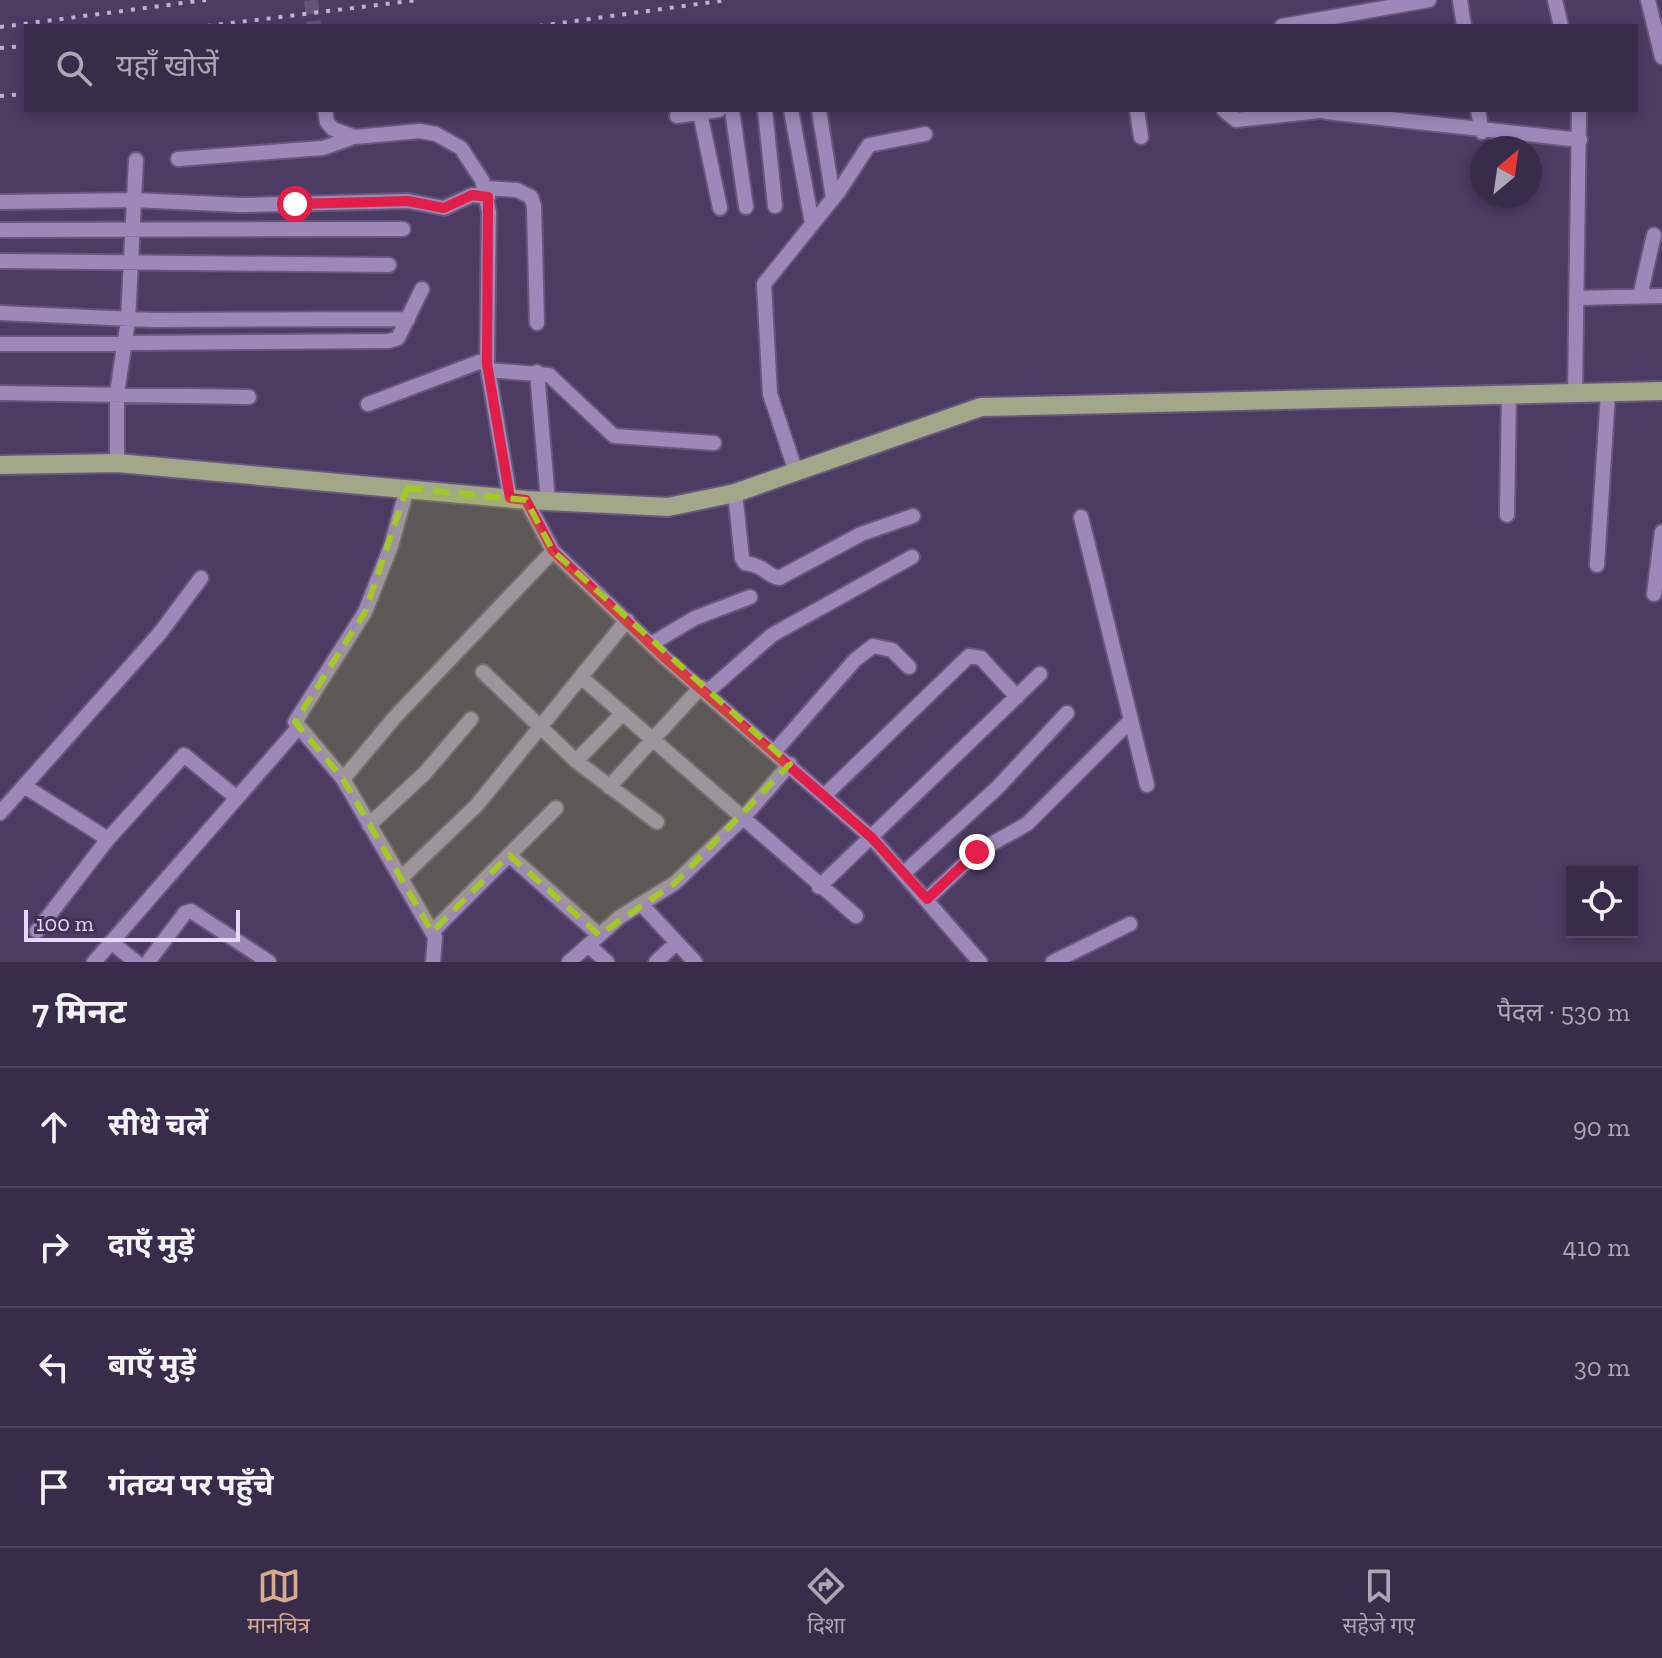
<!DOCTYPE html>
<html lang="hi">
<meta charset="utf-8">
<style>
:root{--surface:#392c4a;--page:#443854;--text:#f1f3f6;--muted:#aba7b5;--line:#534862;--accent:#d6ab8b}
body{margin:0;font-family:"Zilla Slab","Noto Sans Devanagari",serif;background:var(--page);color:var(--text)}
.controls{position:absolute;right:24px;bottom:24px;display:grid;overflow:hidden;border-radius:0px;box-shadow:0 4px 12px #0003}
.controls button{width:72px;height:72px;display:grid;place-items:center;padding:0;border:0;border-bottom:2px solid var(--line);background:var(--surface);color:var(--text);font:40px sans-serif}
.compass{position:absolute;left:1470px;top:136px;width:72px;height:72px;border-radius:50%;background:var(--surface);box-shadow:0 4px 12px #0003;rotate:29deg}
.scale{position:absolute;left:24px;bottom:20px;width:216px;box-sizing:border-box;padding-left:8px;border:4px solid #e4daf3;border-top:0;font-size:22px;line-height:28px;white-space:nowrap;color:#e4daf3;-webkit-text-stroke:6px #413058;paint-order:stroke}
.stop{position:absolute;width:24px;height:24px;margin:-18px;border:6px solid #e11d48;border-radius:50%;background:#fff}
.stop.end{background:#e11d48;border-color:#fff;box-shadow:0 2px 8px #0008}
.list{margin:0;padding:0;list-style:none}
h2{display:flex;justify-content:space-between;align-items:center;height:104px;margin:0;padding:0 32px;font-size:34px}
h2 small{font-size:26px;font-weight:400;color:var(--muted)}
.list li{display:grid;grid-template-columns:52px 1fr auto;gap:24px;align-items:center;box-sizing:border-box;height:120px;padding:0 32px;border-top:2px solid var(--line)}
.list b{display:block;font-size:30px;white-space:nowrap}
.list em{font-size:26px;font-style:normal;color:var(--muted)}
.icon{flex:none;width:44px;height:44px;fill:none;stroke:currentColor;stroke-width:2;stroke-linecap:round;stroke-linejoin:round}
.map{position:relative;flex:none;width:1662px;height:962px;overflow:hidden}
.search{position:absolute;background:var(--surface);box-shadow:0 4px 12px #0003;left:24px;right:24px;top:24px;height:88px;display:flex;align-items:center;gap:20px;box-sizing:border-box;padding:0 28px;border-radius:0px;color:var(--muted);font-size:30px}
.sheet{height:584px;background:var(--surface)}
nav{display:flex;justify-content:space-around;align-items:center;box-sizing:border-box;height:112px;border-top:2px solid var(--line);background:var(--surface);font-size:22px;color:var(--muted)}
nav a{display:grid;justify-items:center;gap:4px}
nav .on{color:var(--accent)}
.map>svg:first-child{display:block}
.lines{fill:none;stroke-linecap:round;stroke-linejoin:round}
.minor-tunnel{stroke:#635379;stroke-width:14;stroke-dasharray:14 7;stroke-linecap:butt}
.minor-casing{stroke:#67587b;stroke-width:18}
.major-casing{stroke:#67587b;stroke-width:22}
.minor{stroke:#9c89b8;stroke-width:14}
.major{stroke:#a1a889;stroke-width:18}
.rail{stroke:#beb2cf;stroke-width:4;stroke-dasharray:4 8;stroke-linecap:butt}
.route{stroke:#e11d48;stroke-width:10}
.marked{fill:#a3c927;fill-opacity:0.2;stroke:#a3c927;stroke-width:6;stroke-dasharray:16 10;stroke-linejoin:round}
</style>
<div class="map">
<svg width="1662" height="962" viewBox="0 0 1662 962">
<rect width="100%" height="100%" fill="#4c3b63"/>
<g class="lines">
<path class="minor-tunnel" d="M311 0 314 26"/>
<g class="minor-casing">
<path id="minor" d="M1460 0 1464 26
M1555 0 1561 26
M1648 0 1662 57
M1282 26 1429 0
M325 110 327 122 333 129 355 137 420 131 436 134 461 148 482 180 489 212 487 364 510 498
M732 110 746 207
M765 110 775 206
M791 110 812 223
M819 110 833 198
M1137 110 1141 137
M1224 110 1236 120 1329 110
M1478 110 1482 132
M1326 112 1580 140
M700 113 720 208
M677 116 719 110
M178 159 323 148 354 137
M485 188 517 190 531 197 534 206 537 323
M0 202 134 200 241 205 408 201 444 208 472 195 488 197
M0 230 403 229
M0 261 389 265
M1640 296 1654 235
M1576 298 1662 296
M0 313 155 320 408 319
M0 344 389 341 398 338 422 289
M488 370 549 375 614 436 714 443
M537 372 548 501
M0 393 249 397
M1575 394 1579 110
M368 404 487 359
M117 463V393L128 320 136 160
M796 472 770 394 764 284 839 191 869 145 925 134
M407 488 391 546 365 612 295 722 343 779 435 937 433 962
M735 493 742 558 745 563C766 566 765 575 779 578L861 534 913 516
M526 500 553 551 664 657 872 838 980 962
M1507 515 1509 394
M1081 517 1147 785
M1597 565 1608 393
M1654 594 1662 532
M651 644 695 618 750 597
M483 672 576 761 657 822
M582 678 856 916
M707 692 772 635 912 557
M775 751 855 660 873 646 892 650 909 667
M576 761 623 713
M343 779 395 717 553 551
M24 786 108 839
M609 787 701 687
M825 795 969 656 981 658 1017 697
M0 813 160 633 201 578
M369 825 425 773 471 719
M509 855 599 935
M904 873 997 788 1067 713
M401 878 477 805 627 620
M819 887 1040 674
M927 899 977 852 1027 824 1131 720
M642 905 695 962
M37 931 108 839 184 755 237 798
M432 932 556 808
M111 942 136 962
M588 945 607 962
M94 962 298 728
M148 962 185 913 191 911 269 962
M569 962 620 917 675 883 743 818 790 764
M656 962 675 944
M1053 962 1130 924"/>
</g>
<g class="major-casing">
<path id="major" d="M0 465 117 463 526 500 668 507 735 493 981 407 1662 391"/>
</g>
<use href="#minor" class="minor"/>
<use href="#major" class="major"/>
<path class="rail" d="M207 26 418 0
M539 26 727 0
M0 27 206 0
M0 48 26 46
M0 96 26 94"/>
</g>
<g class="lines">
<path class="route" d="M295 204 408 201 444 208 472 195 488 197 487 364 510 498 526 500 553 551 664 657 872 838 927 899 977 852"/>
</g>
<path class="marked" d="M407 488 526 500 553 551 790 764 675 883 599 935 509 855 432 932 343 779 295 722 365 612Z"/>
</svg>
<div class="controls">
<button><svg class="icon" aria-label="locate" viewBox="0 0 24 24"><circle cx="12" cy="12" r="6"/><path d="M12 2v4M12 18v4M2 12h4M18 12h4"/></svg></button>
</div>
<svg class="compass" viewBox="-18 -18 36 36"><path d="M0-13l5 13h-10z" fill="#e53935"/><path d="M0 13l5-13h-10z" fill="#aba7b5"/></svg>
<div class="scale">100 m</div>
<div class="stop" style="left:295px;top:204px"></div>
<div class="stop end" style="left:977px;top:852px"></div>
<div class="search"><svg class="icon" aria-label="search" viewBox="0 0 24 24"><circle cx="10" cy="10" r="6"/><path d="M15 15l6 6"/></svg>यहाँ खोजें</div>
</div>
<section class="sheet">
<h2>7 मिनट<small>पैदल · 530 m</small></h2>
<ul class="list">
<li><svg class="icon" aria-label="ahead" viewBox="0 0 24 24"><path d="M12 20V5M6 11l6-6 6 6"/></svg><div><b>सीधे चलें</b></div><em>90 m</em></li>
<li><svg class="icon" aria-label="right" viewBox="0 0 24 24"><path d="M7 20v-9h11M14 6l5 5-5 5"/></svg><div><b>दाएँ मुड़ें</b></div><em>410 m</em></li>
<li><svg class="icon" aria-label="left" viewBox="0 0 24 24"><path d="M17 20v-9H6M10 6l-5 5 5 5"/></svg><div><b>बाएँ मुड़ें</b></div><em>30 m</em></li>
<li><svg class="icon" aria-label="arrive" viewBox="0 0 24 24"><path d="M6 21V4h12l-3 4 3 4H6"/></svg><div><b>गंतव्य पर पहुँचे</b></div></li>
</ul>
</section>
<nav>
<a class="on"><svg class="icon" aria-label="map" viewBox="0 0 24 24"><path d="M3 6l6-2 6 2 6-2v14l-6 2-6-2-6 2zM9 4v14M15 6v14"/></svg>मानचित्र</a>
<a><svg class="icon" aria-label="directions" viewBox="0 0 24 24"><path d="M12 3l9 9-9 9-9-9zM9 14v-3h6M13 9l2 2-2 2"/></svg>दिशा</a>
<a><svg class="icon" aria-label="saved" viewBox="0 0 24 24"><path d="M7 4h10v16l-5-4-5 4z"/></svg>सहेजे गए</a>
</nav>
